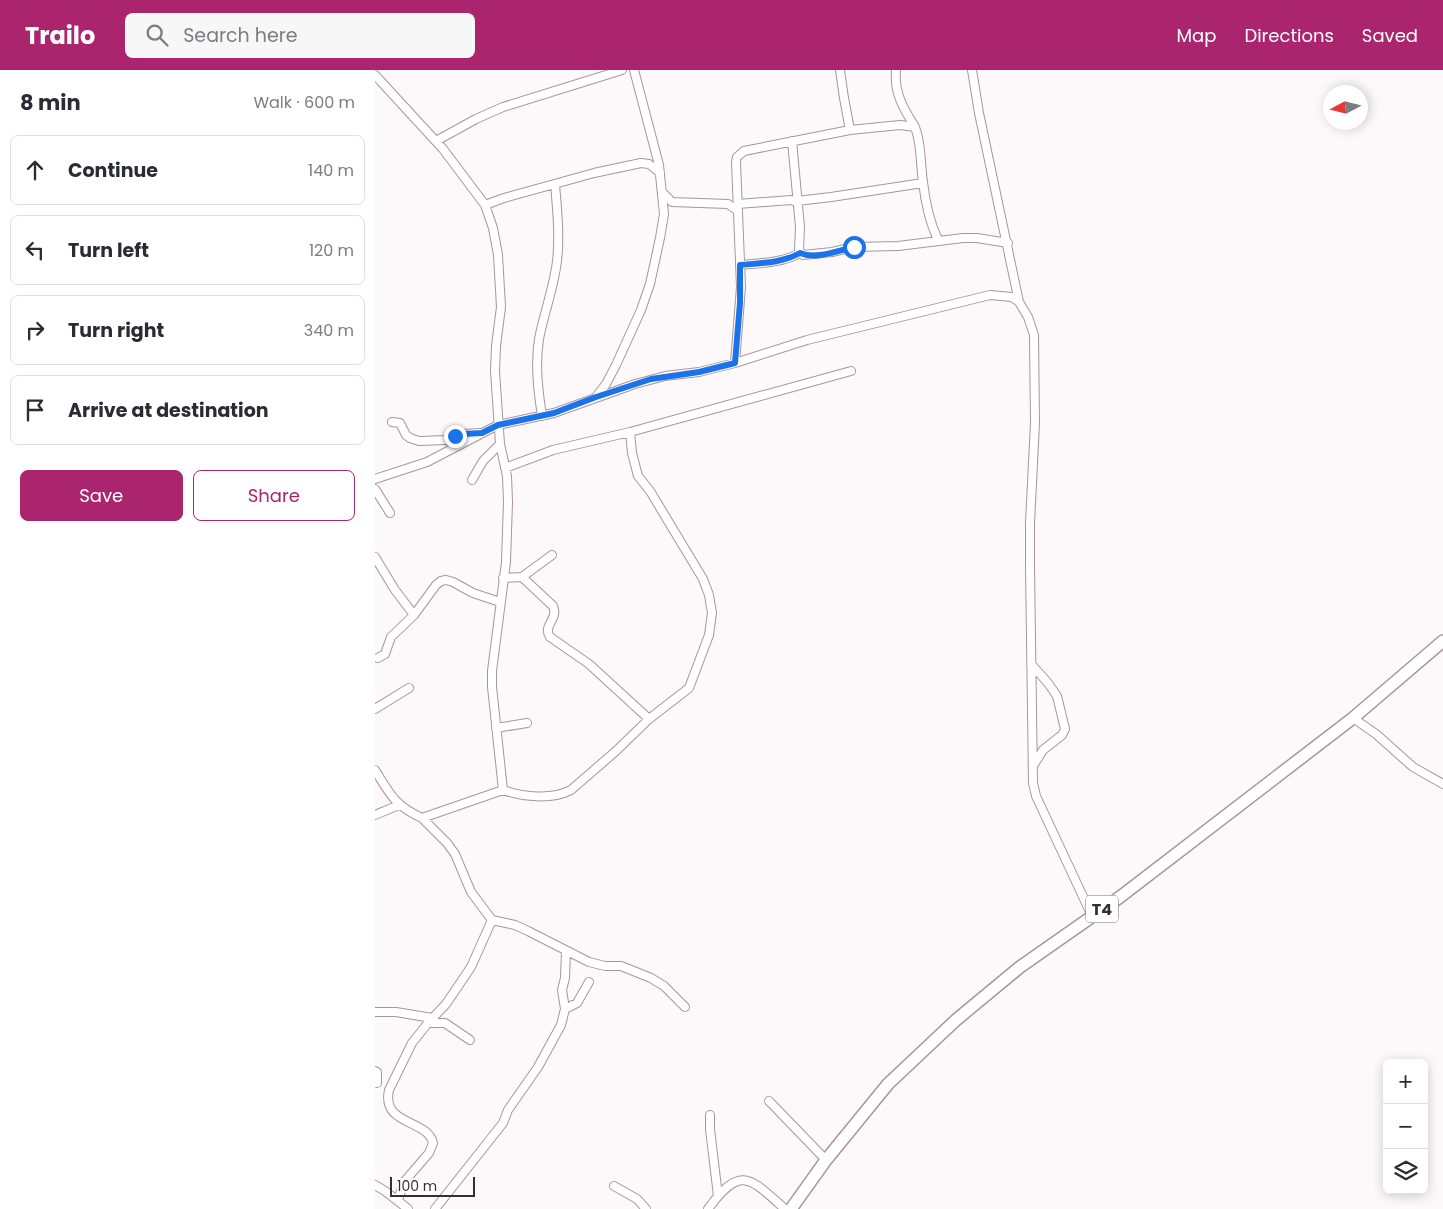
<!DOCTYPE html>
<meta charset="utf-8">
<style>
:root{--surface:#fff;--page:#f7f7f7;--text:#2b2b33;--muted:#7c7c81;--line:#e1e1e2;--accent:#aa256e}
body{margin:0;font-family:Poppins,sans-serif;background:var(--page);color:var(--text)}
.controls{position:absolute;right:15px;bottom:15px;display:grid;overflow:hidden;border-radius:8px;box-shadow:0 2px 12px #0003}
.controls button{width:45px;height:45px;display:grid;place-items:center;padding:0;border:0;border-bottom:1px solid var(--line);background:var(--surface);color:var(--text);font:25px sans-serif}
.compass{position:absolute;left:948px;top:15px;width:45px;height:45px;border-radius:50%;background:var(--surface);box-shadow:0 2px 12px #0003;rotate:263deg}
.scale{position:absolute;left:15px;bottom:12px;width:85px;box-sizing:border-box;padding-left:5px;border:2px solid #372e31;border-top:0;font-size:14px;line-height:18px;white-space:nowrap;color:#372e31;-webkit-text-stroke:4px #fff;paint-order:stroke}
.stop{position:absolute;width:15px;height:15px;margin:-11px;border:4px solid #1a73e8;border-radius:50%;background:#fff}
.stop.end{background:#1a73e8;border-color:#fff;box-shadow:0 1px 5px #0008}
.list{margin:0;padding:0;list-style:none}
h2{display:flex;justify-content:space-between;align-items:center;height:65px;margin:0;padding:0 20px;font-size:21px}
h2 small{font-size:16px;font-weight:400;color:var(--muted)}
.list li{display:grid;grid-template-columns:32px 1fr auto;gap:15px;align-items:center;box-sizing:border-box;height:70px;margin:0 10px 10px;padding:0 10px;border:1px solid var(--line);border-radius:8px}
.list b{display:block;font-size:19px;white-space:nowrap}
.list em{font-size:16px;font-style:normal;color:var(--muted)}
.actions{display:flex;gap:10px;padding:15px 20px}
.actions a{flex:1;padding:11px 0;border:1px solid var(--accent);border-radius:8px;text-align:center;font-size:18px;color:var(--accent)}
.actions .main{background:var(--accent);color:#fff}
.icon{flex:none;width:28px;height:28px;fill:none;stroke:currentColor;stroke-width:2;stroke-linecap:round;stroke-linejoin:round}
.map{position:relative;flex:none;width:1068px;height:1139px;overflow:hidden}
header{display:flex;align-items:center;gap:30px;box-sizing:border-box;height:70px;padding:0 25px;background:var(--accent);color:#fff}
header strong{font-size:24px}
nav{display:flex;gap:28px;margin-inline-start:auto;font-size:18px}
.search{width:350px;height:45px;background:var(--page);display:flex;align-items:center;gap:12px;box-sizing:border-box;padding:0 18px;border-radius:8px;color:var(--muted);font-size:19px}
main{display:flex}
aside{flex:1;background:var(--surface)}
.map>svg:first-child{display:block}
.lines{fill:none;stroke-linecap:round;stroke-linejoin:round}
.minor-casing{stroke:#a9949c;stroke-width:10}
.highway-casing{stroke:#a9949c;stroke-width:14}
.minor{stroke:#fff;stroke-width:8}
.highway{stroke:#fff;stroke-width:11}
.route{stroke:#1a73e8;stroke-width:6}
.labels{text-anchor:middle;stroke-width:5;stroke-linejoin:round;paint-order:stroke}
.shield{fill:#fff;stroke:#736d6f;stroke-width:1}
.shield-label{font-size:16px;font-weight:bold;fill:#372e31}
</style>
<header>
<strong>Trailo</strong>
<div class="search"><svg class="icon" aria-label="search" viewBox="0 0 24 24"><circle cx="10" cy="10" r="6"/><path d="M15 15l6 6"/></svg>Search here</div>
<nav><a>Map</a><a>Directions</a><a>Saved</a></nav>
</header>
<main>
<aside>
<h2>8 min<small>Walk · 600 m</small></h2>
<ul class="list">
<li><svg class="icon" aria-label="ahead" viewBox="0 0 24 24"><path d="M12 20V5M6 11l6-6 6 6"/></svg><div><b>Continue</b></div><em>140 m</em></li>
<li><svg class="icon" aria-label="left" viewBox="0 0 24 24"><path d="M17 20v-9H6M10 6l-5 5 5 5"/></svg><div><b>Turn left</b></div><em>120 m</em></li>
<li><svg class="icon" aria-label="right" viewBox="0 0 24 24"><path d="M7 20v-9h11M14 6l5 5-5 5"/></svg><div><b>Turn right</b></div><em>340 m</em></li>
<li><svg class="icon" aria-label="arrive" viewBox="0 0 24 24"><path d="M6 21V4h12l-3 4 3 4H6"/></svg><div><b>Arrive at destination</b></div></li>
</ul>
<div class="actions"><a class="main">Save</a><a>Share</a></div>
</aside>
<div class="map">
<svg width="1068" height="1139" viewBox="0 0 1068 1139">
<rect width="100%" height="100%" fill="#fdf8fa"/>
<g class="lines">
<g class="minor-casing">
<path id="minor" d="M465 0 469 28 475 60
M521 0C519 23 528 38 540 57
M597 0 604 43 644 232
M0 5 68 79 110 135 118 158 123 185 126 237 121 276 120 301 125 374 132 406 133 432 131 492 117 601V617L128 720
M61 71 101 49 128 37 247 0
M417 71 425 157 424 180 428 185 457 182 479 177 523 176 588 168H602L633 173
M287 122 297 132 353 134 363 141
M422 131 456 127 548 113
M363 134 416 130 422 132
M110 135 129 128 219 103 266 93 274 94 285 103
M365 195C386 193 407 193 425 183
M360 293 366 217 361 92 362 87 369 81 475 60 525 55 540 57C547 75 545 93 548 112 550 130 555 153 563 170
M221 327 231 314 241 295 266 240 275 214 285 168 289 144 284 95 259 0
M167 346C163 320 160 295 164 269 169 243 179 217 182 191 185 165 182 139 180 114
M17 352 25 353 31 365 35 368 44 371 71 370 88 364 105 363
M130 398 178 380 255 362 476 301
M0 409 52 392 123 355 179 343 260 314 290 306 324 302 360 293 432 270 615 225 637 227 644 232 653 247 659 265 660 353 655 453V496L658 713 661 726 717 846
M97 410 108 391 125 374
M0 419 15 443
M0 487 20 520 39 545
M147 507 177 485
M128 508 147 507 178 536C184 550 167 555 175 567L214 594 274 649
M3 588 10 584 16 567 39 545 61 515 66 511 71 510 78 512 98 523 125 532
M656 594 673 613 682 626 690 659 687 665 668 680 658 696
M0 639 34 618
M978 648 1001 664 1038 697 1068 714
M121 658 152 653
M0 700C15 724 19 735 47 748L128 720C148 727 177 730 196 720L241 681 274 649 314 618 334 565 337 543 334 525 328 509 275 421 263 406 257 383 255 362
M0 745 24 735
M47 748 72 773 80 784 96 822 117 850 140 855 153 861 214 892 230 896H246L276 908 289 916 310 937
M190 939 202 933 214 912
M0 942H21L57 948
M53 953H70L95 970
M0 1001 2 1002V1013
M394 1031 451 1090
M335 1045V1059L343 1126
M0 1115 10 1121 33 1139
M239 1116 262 1129 271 1139
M23 1130 29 1112 54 1083 58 1073C53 1049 6 1056 14 1020L37 973 53 953 71 934 96 897 117 850
M60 1139 128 1053 133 1040 163 997 186 955 190 939 187 920 190 908 191 881
M333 1139C366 1094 375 1108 410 1139"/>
</g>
<g class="highway-casing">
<path id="highway" d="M416 1139 451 1090 513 1014 581 950 645 897 745 827 978 648 1068 571"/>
</g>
<use href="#minor" class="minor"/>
<use href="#highway" class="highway"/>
</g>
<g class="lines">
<path class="route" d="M80 366 88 364 107 363 123 355 179 343 221 327 276 309 324 302 360 293 365 233V195C386 193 407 193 425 183 441 190 464 180 479 177"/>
</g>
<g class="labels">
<rect class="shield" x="711" y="825.5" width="32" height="27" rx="4"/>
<g class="shield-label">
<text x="727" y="845">T4</text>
</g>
</g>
</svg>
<div class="controls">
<button>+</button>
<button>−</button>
<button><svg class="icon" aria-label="layers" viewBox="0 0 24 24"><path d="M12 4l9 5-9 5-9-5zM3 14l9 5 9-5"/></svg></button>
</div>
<svg class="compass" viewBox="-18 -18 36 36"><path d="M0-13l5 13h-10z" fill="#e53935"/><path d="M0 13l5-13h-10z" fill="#7c7c81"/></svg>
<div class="scale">100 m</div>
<div class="stop" style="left:479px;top:177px"></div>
<div class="stop end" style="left:80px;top:366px"></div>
</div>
</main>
